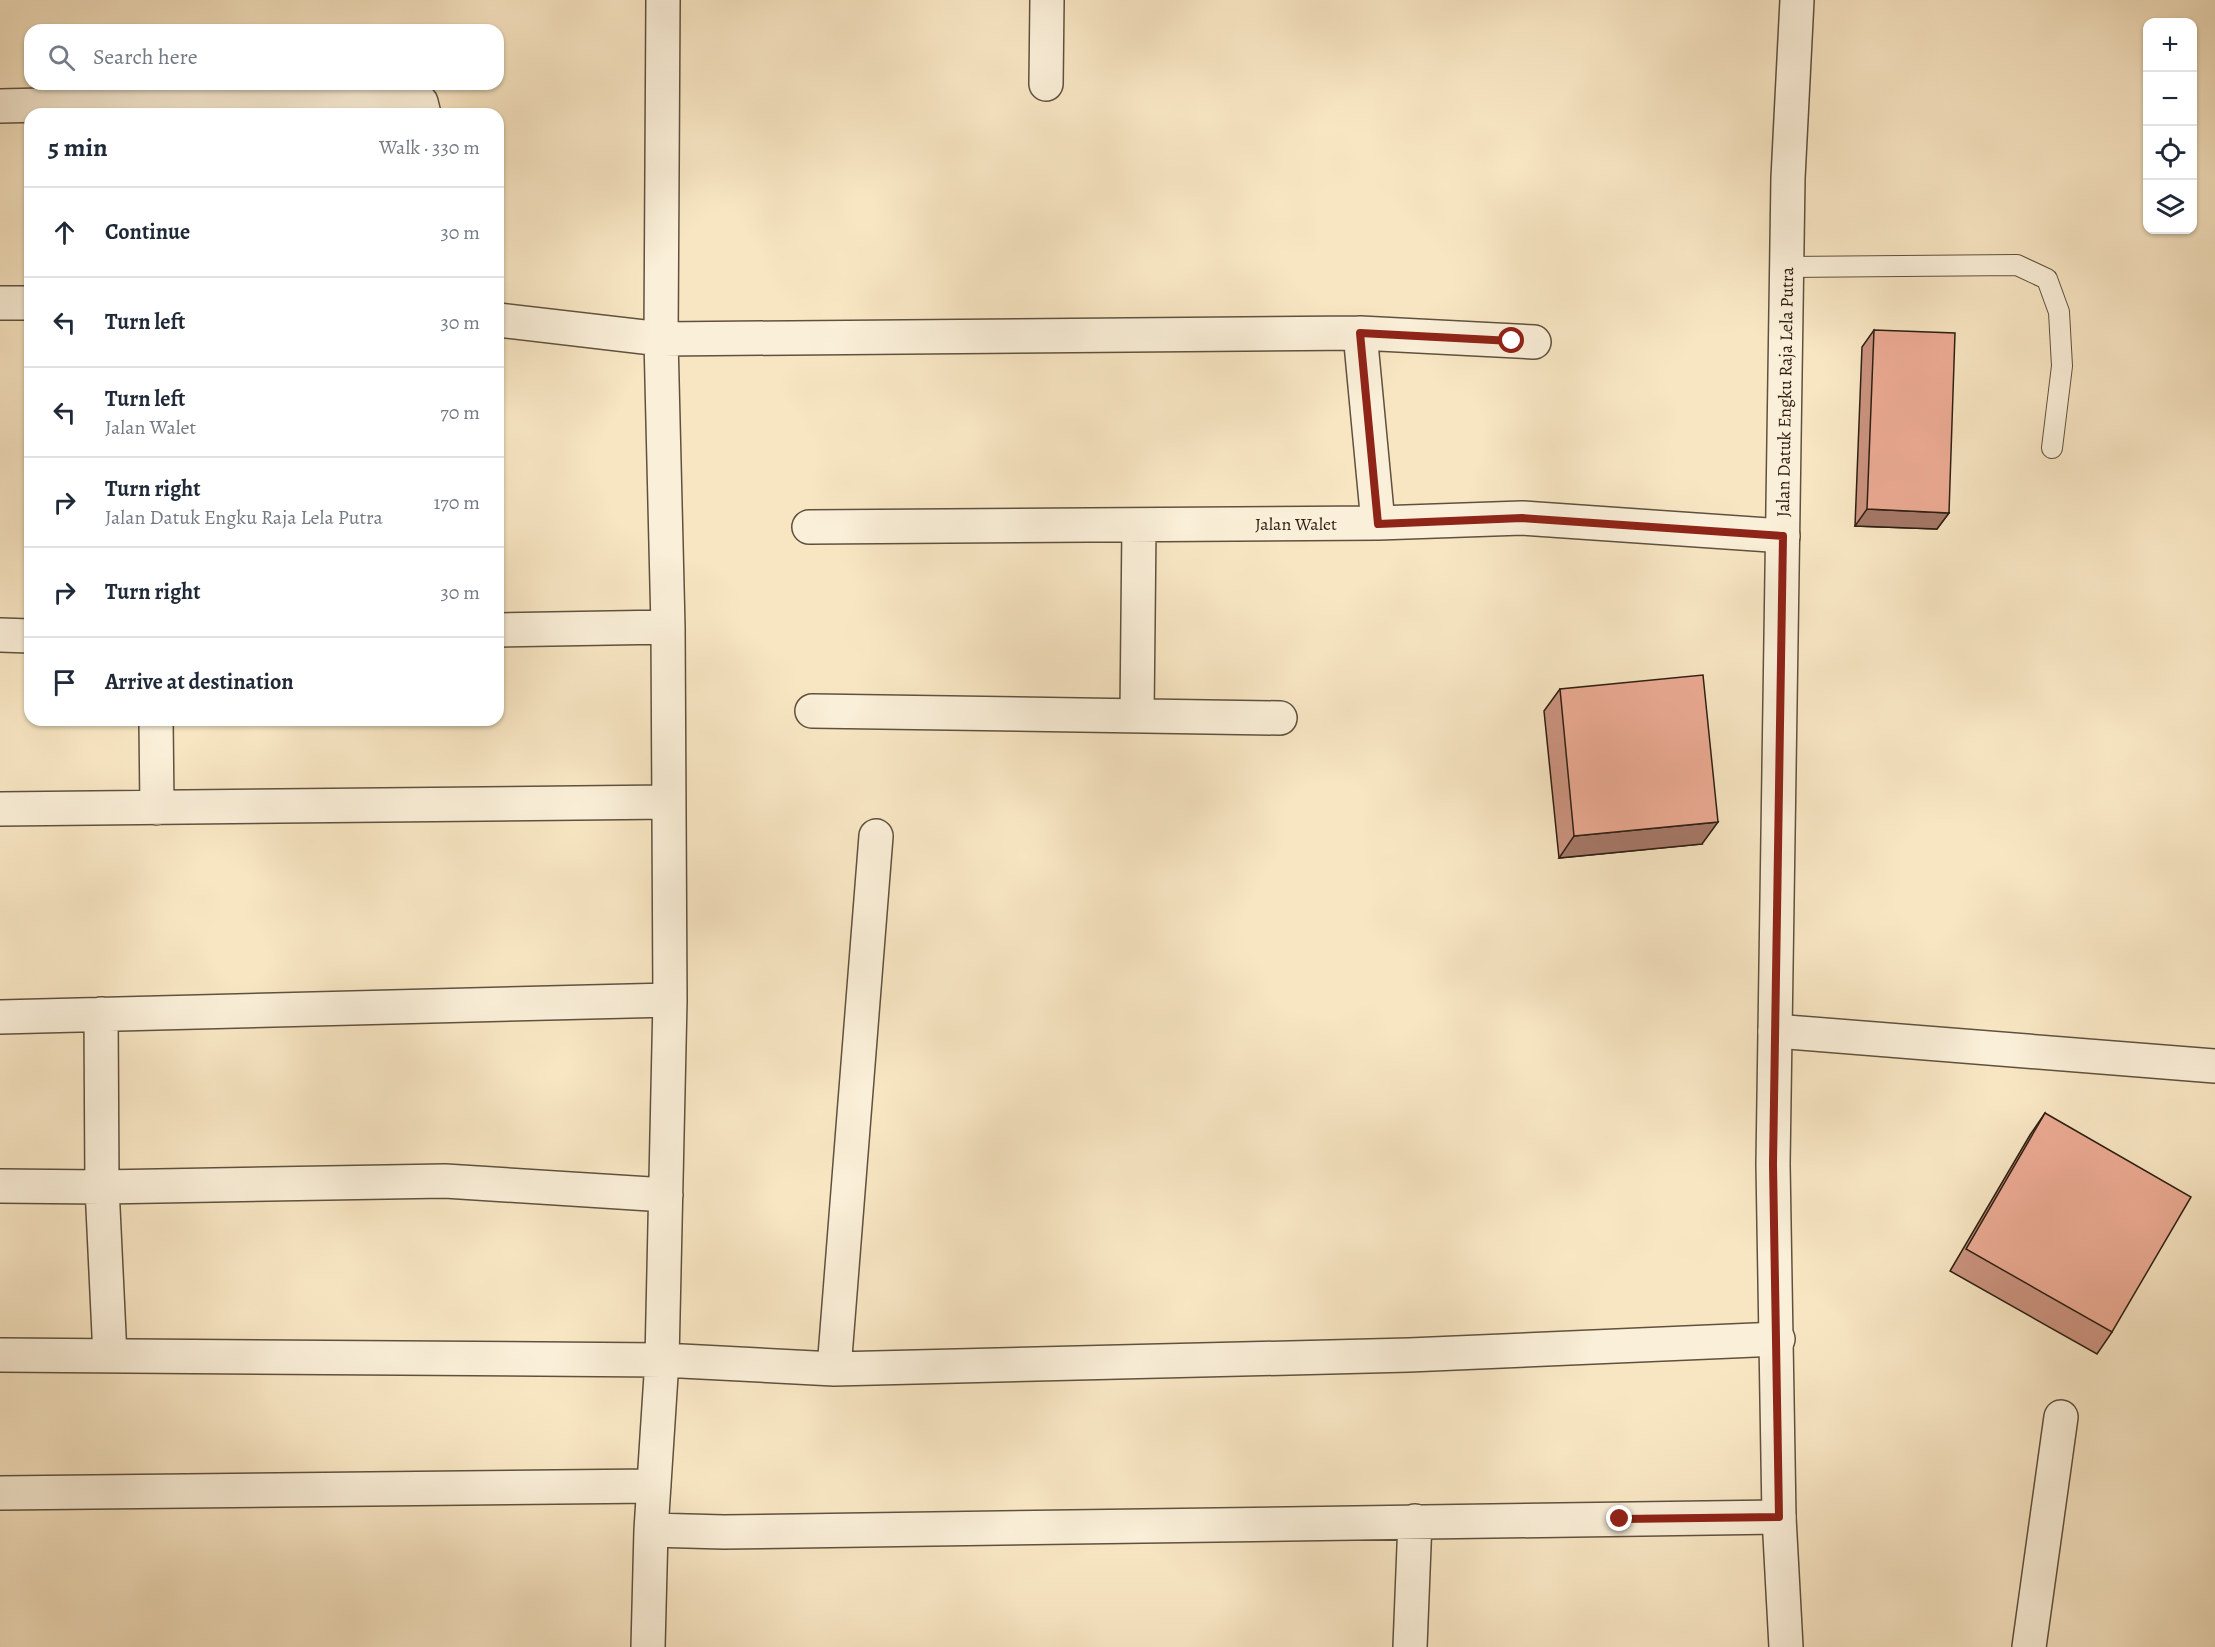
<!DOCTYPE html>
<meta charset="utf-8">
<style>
:root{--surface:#fff;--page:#f6f6f7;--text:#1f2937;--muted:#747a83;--line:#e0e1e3}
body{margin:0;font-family:Alegreya,serif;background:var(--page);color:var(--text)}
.controls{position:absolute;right:18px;top:18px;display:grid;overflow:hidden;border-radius:12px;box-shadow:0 2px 4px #0004}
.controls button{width:54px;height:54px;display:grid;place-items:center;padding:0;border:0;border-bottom:2px solid var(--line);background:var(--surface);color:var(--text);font:30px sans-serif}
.stop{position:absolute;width:18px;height:18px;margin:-14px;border:4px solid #8f2418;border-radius:50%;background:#fff}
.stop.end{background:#8f2418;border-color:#fff;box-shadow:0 2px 6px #0008}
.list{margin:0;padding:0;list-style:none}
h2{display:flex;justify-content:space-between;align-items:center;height:78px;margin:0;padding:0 24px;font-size:26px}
h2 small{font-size:20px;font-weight:400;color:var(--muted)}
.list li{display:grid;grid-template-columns:39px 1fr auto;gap:18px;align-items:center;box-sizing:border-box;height:90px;padding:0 24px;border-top:2px solid var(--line)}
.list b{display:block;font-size:22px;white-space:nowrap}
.list p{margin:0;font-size:20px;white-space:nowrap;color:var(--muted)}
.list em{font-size:20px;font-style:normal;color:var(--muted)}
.icon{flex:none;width:33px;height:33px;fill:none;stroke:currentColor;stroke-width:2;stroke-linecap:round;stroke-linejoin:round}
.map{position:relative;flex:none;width:2215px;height:1647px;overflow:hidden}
.search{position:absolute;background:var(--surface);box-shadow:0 2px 4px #0004;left:24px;top:24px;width:480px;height:66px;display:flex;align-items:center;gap:15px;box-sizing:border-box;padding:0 21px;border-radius:18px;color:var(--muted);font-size:22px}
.panel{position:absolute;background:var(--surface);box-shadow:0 2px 4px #0004;left:24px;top:108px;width:480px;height:618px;border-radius:18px}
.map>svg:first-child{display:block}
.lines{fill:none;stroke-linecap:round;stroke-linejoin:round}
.service-casing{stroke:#60513e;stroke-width:22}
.minor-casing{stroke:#60513e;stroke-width:36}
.tertiary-casing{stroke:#60513e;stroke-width:36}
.service{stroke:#faefd8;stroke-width:20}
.minor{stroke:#faefd8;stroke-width:33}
.tertiary{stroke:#faefd8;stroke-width:33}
.wall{fill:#cb937f;stroke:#2d1f12;stroke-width:1.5}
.shaded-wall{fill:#a57868;stroke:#2d1f12;stroke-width:1.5}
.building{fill:#ecab94;stroke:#2d1f12;stroke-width:1.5}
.route{stroke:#8f2418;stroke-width:8}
.labels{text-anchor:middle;stroke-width:4.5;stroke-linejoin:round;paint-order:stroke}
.street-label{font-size:18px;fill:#2d1f12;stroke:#faefd8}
</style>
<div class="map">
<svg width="2215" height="1647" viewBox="0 0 2215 1647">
<rect width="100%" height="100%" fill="#f8e6c3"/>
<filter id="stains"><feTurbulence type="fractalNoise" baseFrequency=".00333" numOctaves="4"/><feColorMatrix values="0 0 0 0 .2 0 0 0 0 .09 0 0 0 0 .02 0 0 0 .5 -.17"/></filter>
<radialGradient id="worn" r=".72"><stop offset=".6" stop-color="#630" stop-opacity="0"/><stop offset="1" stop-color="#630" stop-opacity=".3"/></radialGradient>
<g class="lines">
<g class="service-casing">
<path id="service" d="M1787 267 2017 265 2047 279 2059 312 2062 366 2052 448"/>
</g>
<g class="minor-casing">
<path id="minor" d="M1046 84 1047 0
M0 106 392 97 421 102 424 114
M0 303H30
M498 320 661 339 1360 333
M1378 523 1360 333 1534 342
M809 527 1378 523 1522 518 1783 536
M498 630 668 627
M0 635 30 636
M812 711 1280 718
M1137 715 1139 526
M156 720 157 808
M0 809 669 802
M101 1014 102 1187 110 1356
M0 1017 670 1000
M1775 1031 2215 1066
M0 1186 102 1187 445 1181 666 1195
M0 1355 662 1360 834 1369 1409 1355 1778 1339
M834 1369 876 836
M0 1493 654 1486
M651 1530 724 1532 1779 1517
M648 1647 651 1530 662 1360 670 1000 668 627 661 339 663 0
M1410 1647 1415 1521
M2029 1647 2061 1417"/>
</g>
<g class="tertiary-casing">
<path id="tertiary" d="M1786 1647 1779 1517 1773 1164 1788 178 1797 0"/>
</g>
<use href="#service" class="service"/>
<use href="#minor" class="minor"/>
<use href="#tertiary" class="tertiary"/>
</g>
<path class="wall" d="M1874 330 1949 513 1937 529 1855 526 1862 347Z
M1560 689 1702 844 1559 858 1544 711Z
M2045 1113 2112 1332 2097 1354 1950 1271 2030 1135Z"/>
<path class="shaded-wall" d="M1867 509 1949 513 1937 529 1855 526Z
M1718 822 1702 844 1559 858 1574 836Z"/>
<path class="building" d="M1874 330 1955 333 1949 513 1867 509Z
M1703 675 1718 822 1574 836 1560 689Z
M2045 1113 2191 1197 2112 1332 1966 1249Z"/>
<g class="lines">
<path class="route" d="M1512 341 1360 333 1378 524 1522 518 1783 536 1773 1164 1779 1517 1620 1519"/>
</g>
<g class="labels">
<g class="street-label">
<text transform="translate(1785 392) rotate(-89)" y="6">Jalan Datuk Engku Raja Lela Putra</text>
<text x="1296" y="530">Jalan Walet</text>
</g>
</g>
<rect width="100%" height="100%" filter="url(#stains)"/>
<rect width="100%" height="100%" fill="url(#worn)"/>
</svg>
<div class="controls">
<button>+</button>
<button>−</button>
<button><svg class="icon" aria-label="locate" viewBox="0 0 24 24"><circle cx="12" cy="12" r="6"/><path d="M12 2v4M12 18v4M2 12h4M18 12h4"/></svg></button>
<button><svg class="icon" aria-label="layers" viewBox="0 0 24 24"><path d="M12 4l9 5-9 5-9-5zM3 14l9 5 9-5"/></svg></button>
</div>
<div class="stop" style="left:1512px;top:341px"></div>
<div class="stop end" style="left:1620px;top:1519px"></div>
<div class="search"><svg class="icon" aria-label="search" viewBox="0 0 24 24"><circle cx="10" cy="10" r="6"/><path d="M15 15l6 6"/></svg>Search here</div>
<section class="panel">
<h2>5 min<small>Walk · 330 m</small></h2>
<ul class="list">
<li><svg class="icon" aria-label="ahead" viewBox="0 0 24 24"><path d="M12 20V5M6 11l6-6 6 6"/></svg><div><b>Continue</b></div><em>30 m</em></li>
<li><svg class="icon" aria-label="left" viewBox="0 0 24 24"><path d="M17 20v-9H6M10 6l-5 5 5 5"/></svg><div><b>Turn left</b></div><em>30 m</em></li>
<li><svg class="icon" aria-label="left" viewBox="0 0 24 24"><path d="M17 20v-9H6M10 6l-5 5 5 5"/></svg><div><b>Turn left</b><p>Jalan Walet</p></div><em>70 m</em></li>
<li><svg class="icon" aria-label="right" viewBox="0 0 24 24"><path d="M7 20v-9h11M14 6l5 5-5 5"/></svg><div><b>Turn right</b><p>Jalan Datuk Engku Raja Lela Putra</p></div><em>170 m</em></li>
<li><svg class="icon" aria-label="right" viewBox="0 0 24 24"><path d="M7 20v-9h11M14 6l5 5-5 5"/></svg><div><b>Turn right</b></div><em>30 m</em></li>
<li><svg class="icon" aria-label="arrive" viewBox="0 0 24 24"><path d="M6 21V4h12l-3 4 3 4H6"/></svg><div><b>Arrive at destination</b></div></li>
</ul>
</section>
</div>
